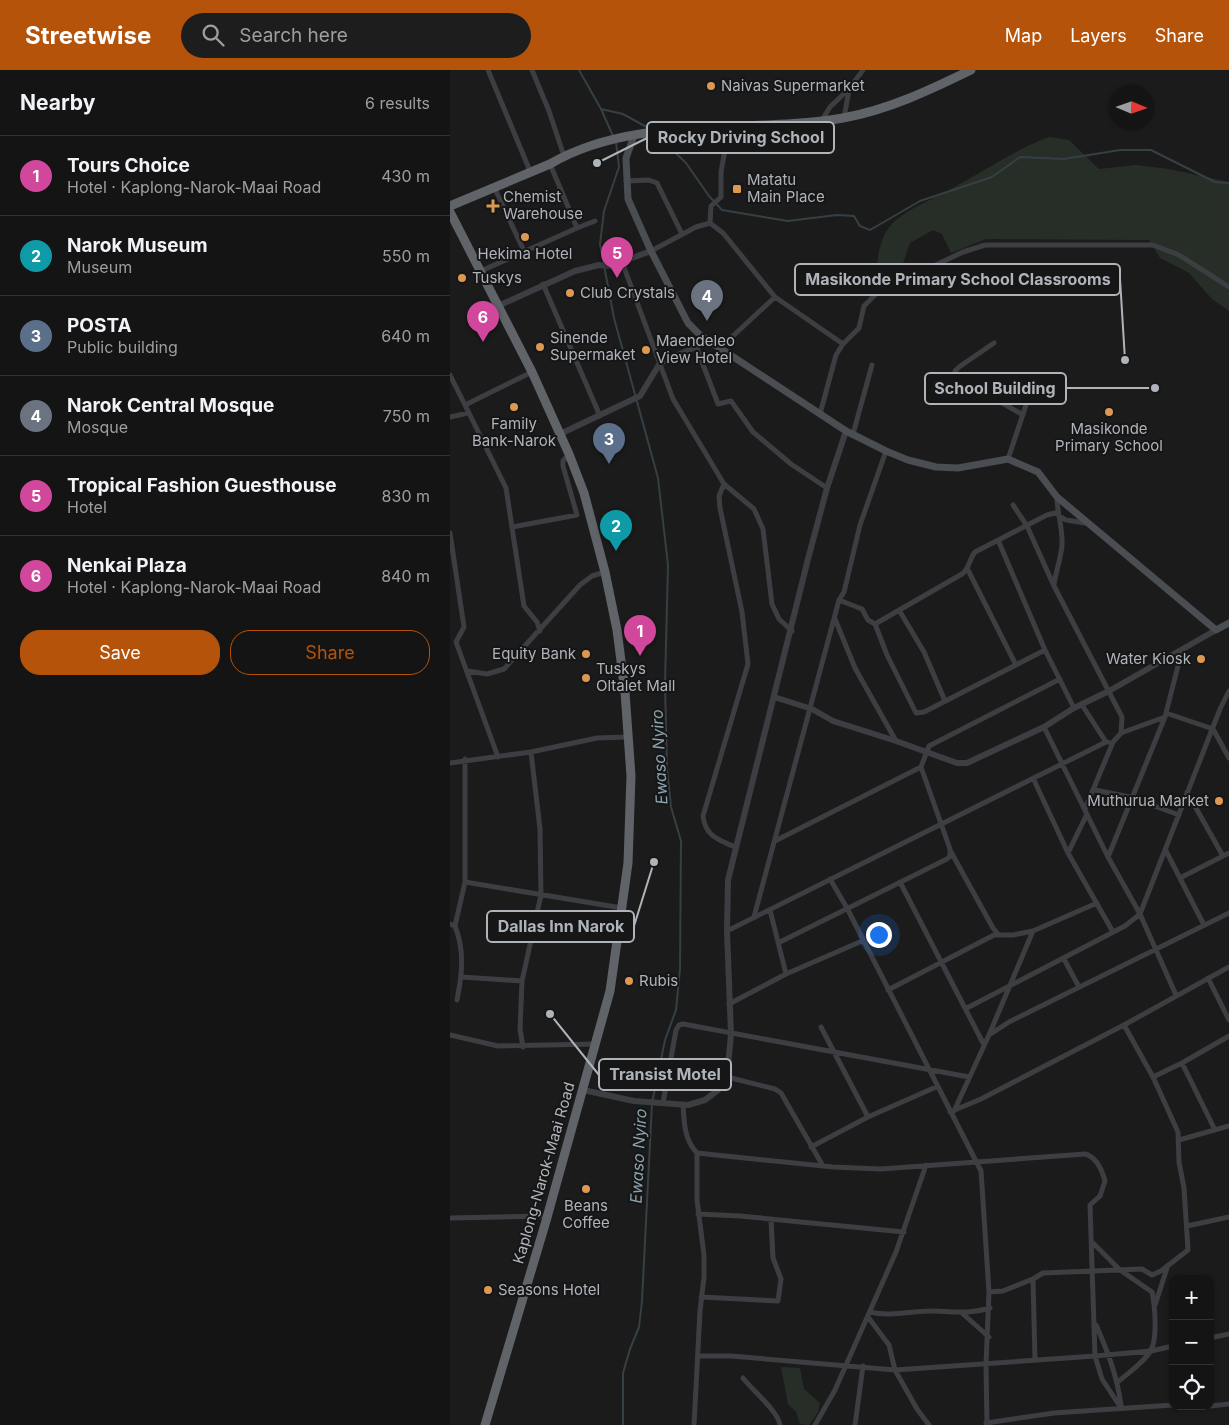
<!DOCTYPE html>
<meta charset="utf-8">
<style>
:root{--surface:#141415;--page:#1d1d1e;--text:#f1f3f6;--muted:#9d9ea0;--line:#333334;--accent:#b45309}
body{margin:0;font-family:Inter,sans-serif;background:var(--page);color:var(--text)}
.controls{position:absolute;right:15px;bottom:15px;display:grid;overflow:hidden;border-radius:10px;box-shadow:0 1px 4px #0004}
.controls button{width:45px;height:45px;display:grid;place-items:center;padding:0;border:0;border-bottom:1px solid var(--line);background:var(--surface);color:var(--text);font:25px sans-serif}
.compass{position:absolute;left:659px;top:15px;width:45px;height:45px;border-radius:50%;background:var(--surface);box-shadow:0 1px 4px #0004;rotate:92deg}
.you{position:absolute;left:428px;top:864px;width:18px;height:18px;margin:-12px;border:4px solid #fff;border-radius:50%;background:#1a73e8;box-shadow:0 0 0 8px #1a73e833}
.badge{display:grid;place-items:center;width:32px;height:32px;border-radius:50%;background:var(--accent);color:#fff;font-size:16px;font-weight:700}
.pin{position:absolute;translate:-50% -41px;filter:drop-shadow(0 1px 2px #0008)}
.pin::after{content:'';position:absolute;top:26px;width:18px;height:15px;background:inherit;clip-path:polygon(0 0,100% 0,50% 100%)}
.list{margin:0;padding:0;list-style:none}
h2{display:flex;justify-content:space-between;align-items:center;height:65px;margin:0;padding:0 20px;font-size:21px}
h2 small{font-size:16px;font-weight:400;color:var(--muted)}
.list li{display:grid;grid-template-columns:32px 1fr auto;gap:15px;align-items:center;box-sizing:border-box;height:80px;padding:0 20px;border-top:1px solid var(--line)}
.list b{display:block;font-size:19px;white-space:nowrap}
.list p{margin:0;font-size:16px;white-space:nowrap;color:var(--muted)}
.list em{font-size:16px;font-style:normal;color:var(--muted)}
.actions{display:flex;gap:10px;padding:15px 20px}
.actions a{flex:1;padding:11px 0;border:1px solid var(--accent);border-radius:20px;text-align:center;font-size:18px;color:var(--accent)}
.actions .main{background:var(--accent);color:#fff}
.icon{flex:none;width:28px;height:28px;fill:none;stroke:currentColor;stroke-width:2;stroke-linecap:round;stroke-linejoin:round}
.map{position:relative;flex:none;width:779px;height:1355px;overflow:hidden}
header{display:flex;align-items:center;gap:30px;box-sizing:border-box;height:70px;padding:0 25px;background:var(--accent);color:#fff}
header strong{font-size:24px}
nav{display:flex;gap:28px;margin-inline-start:auto;font-size:18px}
.search{width:350px;height:45px;background:var(--page);display:flex;align-items:center;gap:12px;box-sizing:border-box;padding:0 18px;border-radius:28px;color:var(--muted);font-size:19px}
main{display:flex}
aside{flex:1;background:var(--surface)}
.map>svg:first-child{display:block}
.green{fill:#272e27}
.lines{fill:none;stroke-linecap:round;stroke-linejoin:round}
.stream{stroke:#363f44;stroke-width:2}
.minor{stroke:#3c3e41;stroke-width:5}
.tertiary{stroke:#3c3e41;stroke-width:6}
.secondary{stroke:#4a4d51;stroke-width:7}
.trunk{stroke:#606468;stroke-width:9}
.poi-dot{fill:#dc9953;stroke:#161617;stroke-width:2}
.labels{text-anchor:middle;stroke-width:4;stroke-linejoin:round;paint-order:stroke}
.poi-label{font-size:15px;fill:#afb4ba;stroke:#161617;text-anchor:start}
.street-label{font-size:15px;fill:#afb4ba;stroke:#161617}
.water-label{font-size:16px;font-style:italic;fill:#8ba4b0;stroke:#161617}
.leader{fill:none;stroke:#afb4ba;stroke-width:2}
.callout-dot{fill:#afb4ba;stroke:#161617;stroke-width:2}
.callout{fill:#161617;stroke:#afb4ba;stroke-width:2}
.callout-label{font-size:16px;text-anchor:middle;font-weight:bold;fill:#afb4ba}
</style>
<header>
<strong>Streetwise</strong>
<div class="search"><svg class="icon" aria-label="search" viewBox="0 0 24 24"><circle cx="10" cy="10" r="6"/><path d="M15 15l6 6"/></svg>Search here</div>
<nav><a>Map</a><a>Layers</a><a>Share</a></nav>
</header>
<main>
<aside>
<h2>Nearby<small>6 results</small></h2>
<ul class="list">
<li><span class="badge" style="background:#d1479c">1</span><div><b>Tours Choice</b><p>Hotel · Kaplong-Narok-Maai Road</p></div><em>430 m</em></li>
<li><span class="badge" style="background:#0f9aa8">2</span><div><b>Narok Museum</b><p>Museum</p></div><em>550 m</em></li>
<li><span class="badge" style="background:#5c6f8a">3</span><div><b>POSTA</b><p>Public building</p></div><em>640 m</em></li>
<li><span class="badge" style="background:#6b7280">4</span><div><b>Narok Central Mosque</b><p>Mosque</p></div><em>750 m</em></li>
<li><span class="badge" style="background:#d1479c">5</span><div><b>Tropical Fashion Guesthouse</b><p>Hotel</p></div><em>830 m</em></li>
<li><span class="badge" style="background:#d1479c">6</span><div><b>Nenkai Plaza</b><p>Hotel · Kaplong-Narok-Maai Road</p></div><em>840 m</em></li>
</ul>
<div class="actions"><a class="main">Save</a><a>Share</a></div>
</aside>
<div class="map">
<svg width="779" height="1355" viewBox="0 0 779 1355">
<rect width="100%" height="100%" fill="#1b1b1c"/>
<path class="green" d="M599 67 619 70 649 99 686 95 719 99 779 112V241L762 229 739 203 710 188 699 170 536 169 501 183 492 164 483 160 460 173 448 208 435 212 427 206C426 191 430 167 441 155 456 139 482 130 501 119 534 101 564 80 599 67Z
M331 1297 350 1298 354 1319 370 1333 368 1342 359 1355 350 1354 346 1342 338 1334Z"/>
<g class="lines">
<path class="stream" d="M129 0 151 39 163 66
M151 39 173 44 202 60
M207 65 236 93 259 126 272 140 338 151 387 145 404 146 410 156 420 160 470 131 542 107 570 87 614 89 670 80H701L765 112 779 113
M166 72 169 97 154 141 150 174 164 248 208 408 218 495 215 614 217 698 221 737 231 771 230 899 226 940 215 970 202 1033 192 1231 189 1257 180 1279 173 1303V1355"/>
<path class="minor" d="M38 0 80 101
M82 0 99 41 114 86
M394 48 399 20
M372 50 380 37 399 19 413 0
M176 111 199 110 207 113 232 164
M44 117 74 181
M260 153 261 136 271 127V102L279 57
M127 158 145 151
M201 181 246 157 260 153 273 163 325 227
M172 192 223 329 274 414 304 439 313 459 322 534 329 549 342 561
M31 201 127 158 100 94
M93 214 150 346
M544 273 509 297 505 301 506 306 573 345
M393 274 409 258 414 236 427 223 513 182 535 175H703L729 185 779 217
M246 276 268 334 281 331 303 362 341 394 377 418
M270 278 325 227 393 274 386 285 370 344
M82 302 15 335 56 418 74 536 87 552 90 561
M0 305 15 335
M0 347 18 343
M403 364 422 295
M558 389 580 323 589 318 611 322
M274 414 269 426 270 438 292 542 298 594 253 746C255 766 269 770 285 777
M563 435 577 456 604 516 672 647 671 663 663 672 635 739
M62 457 127 445 113 396V391L119 384
M0 463 14 557 6 572 48 687
M548 470 595 580
M518 500 566 595
M604 514C606 501 611 488 612 475 613 458 607 443 607 427
M389 530 394 522 410 455 436 381
M449 540 474 582 495 631
M385 549 405 598 446 671
M17 601 37 604 54 599 130 515 142 506 155 502
M632 635 656 672H658
M624 638 595 580 474 642 466 643 437 585 425 554 512 504C520 498 519 489 525 482L597 445 605 443 616 450 635 453
M716 643 763 659 779 688
M594 657 658 787 690 844 726 925
M671 663 715 647
M15 689V812L172 838
M0 693 81 682 147 668 178 667
M583 708 618 783 663 862
M645 720 680 727 729 745
M737 722 773 786
M325 771 471 697
M716 781 754 855
M501 782 543 858 548 864
M618 783 637 744
M658 787 715 647 732 580
M730 808 779 783
M380 809 397 838 531 1101 539 1222 536 1294 537 1355
M450 812 534 975
M320 840 336 904
M304 847 389 530 412 539 418 550 425 554
M0 854 5 856 15 812
M5 856C15 881 12 905 7 930
M277 861 656 672
M328 873 497 789 500 786V779L471 697 479 676 610 609
M614 889 629 917
M12 907 72 911
M758 908 779 950
M438 920 544 865H563L583 861
M279 934 336 904 412 871
M517 938 675 856 690 844 770 639 779 621
M371 957 418 1047
M0 965 48 976 146 974
M539 965 559 952 779 843
M73 977 70 959 72 911 91 825 90 759 81 682
M732 993 765 1060
M277 1007 325 1019 331 1023 373 1096
M703 1007 732 993 779 966
M213 1033 226 960 229 955 233 954 519 1007
M233 1034C234 1051 234 1070 247 1083L383 1097 431 1099 635 1084C647 1087 652 1100 655 1111L650 1126 640 1135 645 1286 652 1309 671 1338
M504 1041 539 965 583 861 647 833
M500 1042 531 1029 674 955 779 897
M729 1070 779 1056
M361 1077 418 1047 486 1017
M248 1144 290 1146 454 1162
M0 1148 97 1146
M737 1156 779 1147
M643 1173 670 1200 702 1222C705 1236 708 1270 700 1282 693 1293 678 1303 668 1312
M539 1222 553 1221 583 1209
M251 1227 328 1231 331 1209 323 1188 321 1149
M705 1235 718 1195
M420 1242C440 1247 461 1241 482 1241 505 1241 516 1245 540 1238
M513 1244 539 1267
M418 1247 439 1275 445 1300 467 1339 479 1355
M646 1255C658 1282 667 1306 671 1335
M760 1268 779 1264
M248 1286H281L445 1300 645 1286 701 1281 723 1276
M585 1290 583 1209 593 1203 692 1199 702 1205 711 1201 738 1180 734 1118 729 1092 728 1062 703 1007 674 955
M293 1308C303 1321 328 1341 330 1355
M744 1336H746
M760 1336 779 1334
M536 1353 604 1343 723 1335
M244 1355 250 1241 254 1207V1185L247 1130V1083
M365 1355 385 1320 446 1182 476 1095
M405 1355 413 1296"/>
<path class="tertiary" d="M48 236 125 201 149 195 160 196 201 181
M110 364 190 326 210 293 259 271
M324 627 362 639 383 651 446 671 507 693H517L594 657 624 638 659 621 766 560
M133 1020 184 1031 238 1035 255 1030 268 1020 277 1007 281 964 277 861 278 810 358 489 377 418 396 361"/>
<path class="secondary" d="M184 66 176 88 178 129 201 181 238 253 250 265 396 361 436 381 458 390 486 397 508 398 558 389 588 402 607 427 766 560 779 553"/>
<path class="trunk" d="M0 136 100 94C185 44 299 64 393 48 438 40 480 20 521 0
M0 142 82 302 119 384 134 423 155 502 167 560 175 622 181 706 178 793 160 921 96 1151 35 1355"/>
</g>
<g class="poi-dot">
<circle cx="261" cy="16" r="5"/>
<rect x="282" y="114" width="10" height="10" rx="2.5"/>
<path d="M40.5 128.5h5v5h5v5h-5v5h-5v-5h-5v-5h5z"/>
<circle cx="75" cy="167" r="5"/>
<circle cx="12" cy="208" r="5"/>
<circle cx="120" cy="223" r="5"/>
<circle cx="90" cy="277" r="5"/>
<circle cx="196" cy="280" r="5"/>
<circle cx="64" cy="337" r="5"/>
<circle cx="659" cy="342" r="5"/>
<circle cx="136" cy="584" r="5"/>
<circle cx="751" cy="589" r="5"/>
<circle cx="136" cy="608" r="5"/>
<circle cx="769" cy="731" r="5"/>
<circle cx="179" cy="911" r="5"/>
<circle cx="136" cy="1119" r="5"/>
<circle cx="38" cy="1220" r="5"/>
</g>
<g class="labels">
<g class="poi-label">
<text x="271" y="21">Naivas Supermarket</text>
<text x="297" y="115">Matatu<tspan x="297" dy="17">Main Place</tspan></text>
<text x="53" y="132">Chemist<tspan x="53" dy="17">Warehouse</tspan></text>
<text x="75" y="189" text-anchor="middle">Hekima Hotel</text>
<text x="22" y="213">Tuskys</text>
<text x="130" y="228">Club Crystals</text>
<text x="100" y="273">Sinende<tspan x="100" dy="17">Supermaket</tspan></text>
<text x="206" y="276">Maendeleo<tspan x="206" dy="17">View Hotel</tspan></text>
<text x="64" y="359" text-anchor="middle">Family<tspan x="64" dy="17">Bank-Narok</tspan></text>
<text x="659" y="364" text-anchor="middle">Masikonde<tspan x="659" dy="17">Primary School</tspan></text>
<text x="126" y="589" text-anchor="end">Equity Bank</text>
<text x="741" y="594" text-anchor="end">Water Kiosk</text>
<text x="146" y="604">Tuskys<tspan x="146" dy="17">Oltalet Mall</tspan></text>
<text x="759" y="736" text-anchor="end">Muthurua Market</text>
<text x="189" y="916">Rubis</text>
<text x="136" y="1141" text-anchor="middle">Beans<tspan x="136" dy="17">Coffee</tspan></text>
<text x="48" y="1225">Seasons Hotel</text>
</g>
<g class="street-label">
<text transform="translate(94 1103) rotate(-74)" y="5">Kaplong-Narok-Maai Road</text>
</g>
<g class="water-label">
<text transform="translate(209 687) rotate(-93)" y="6">Ewaso Nyiro</text>
<text transform="translate(188 1086) rotate(-87)" y="6">Ewaso Nyiro</text>
</g>
</g>
<path class="leader" d="M147 93L197 68M675 290L670 209M705 318L616 318M204 792L184 856M100 944L149 1005"/>
<g class="callout-dot">
<circle cx="147" cy="93" r="5"/>
<circle cx="675" cy="290" r="5"/>
<circle cx="705" cy="318" r="5"/>
<circle cx="204" cy="792" r="5"/>
<circle cx="100" cy="944" r="5"/>
</g>
<g class="callout">
<rect x="197" y="52" width="187" height="31" rx="5"/>
<rect x="345" y="194" width="325" height="31" rx="5"/>
<rect x="475" y="303" width="141" height="31" rx="5"/>
<rect x="37" y="841" width="147" height="31" rx="5"/>
<rect x="149" y="989" width="132" height="31" rx="5"/>
</g>
<g class="callout-label">
<text x="291" y="73">Rocky Driving School</text>
<text x="508" y="215">Masikonde Primary School Classrooms</text>
<text x="545" y="324">School Building</text>
<text x="111" y="862">Dallas Inn Narok</text>
<text x="215" y="1010">Transist Motel</text>
</g>
</svg>
<div class="controls">
<button>+</button>
<button>−</button>
<button><svg class="icon" aria-label="locate" viewBox="0 0 24 24"><circle cx="12" cy="12" r="6"/><path d="M12 2v4M12 18v4M2 12h4M18 12h4"/></svg></button>
</div>
<svg class="compass" viewBox="-18 -18 36 36"><path d="M0-13l5 13h-10z" fill="#e53935"/><path d="M0 13l5-13h-10z" fill="#9d9ea0"/></svg>
<div class="you"></div>
<div class="pin badge" style="left:190px;top:586px;background:#d1479c">1</div>
<div class="pin badge" style="left:166px;top:481px;background:#0f9aa8">2</div>
<div class="pin badge" style="left:159px;top:394px;background:#5c6f8a">3</div>
<div class="pin badge" style="left:257px;top:251px;background:#6b7280">4</div>
<div class="pin badge" style="left:167px;top:208px;background:#d1479c">5</div>
<div class="pin badge" style="left:33px;top:272px;background:#d1479c">6</div>
</div>
</main>
